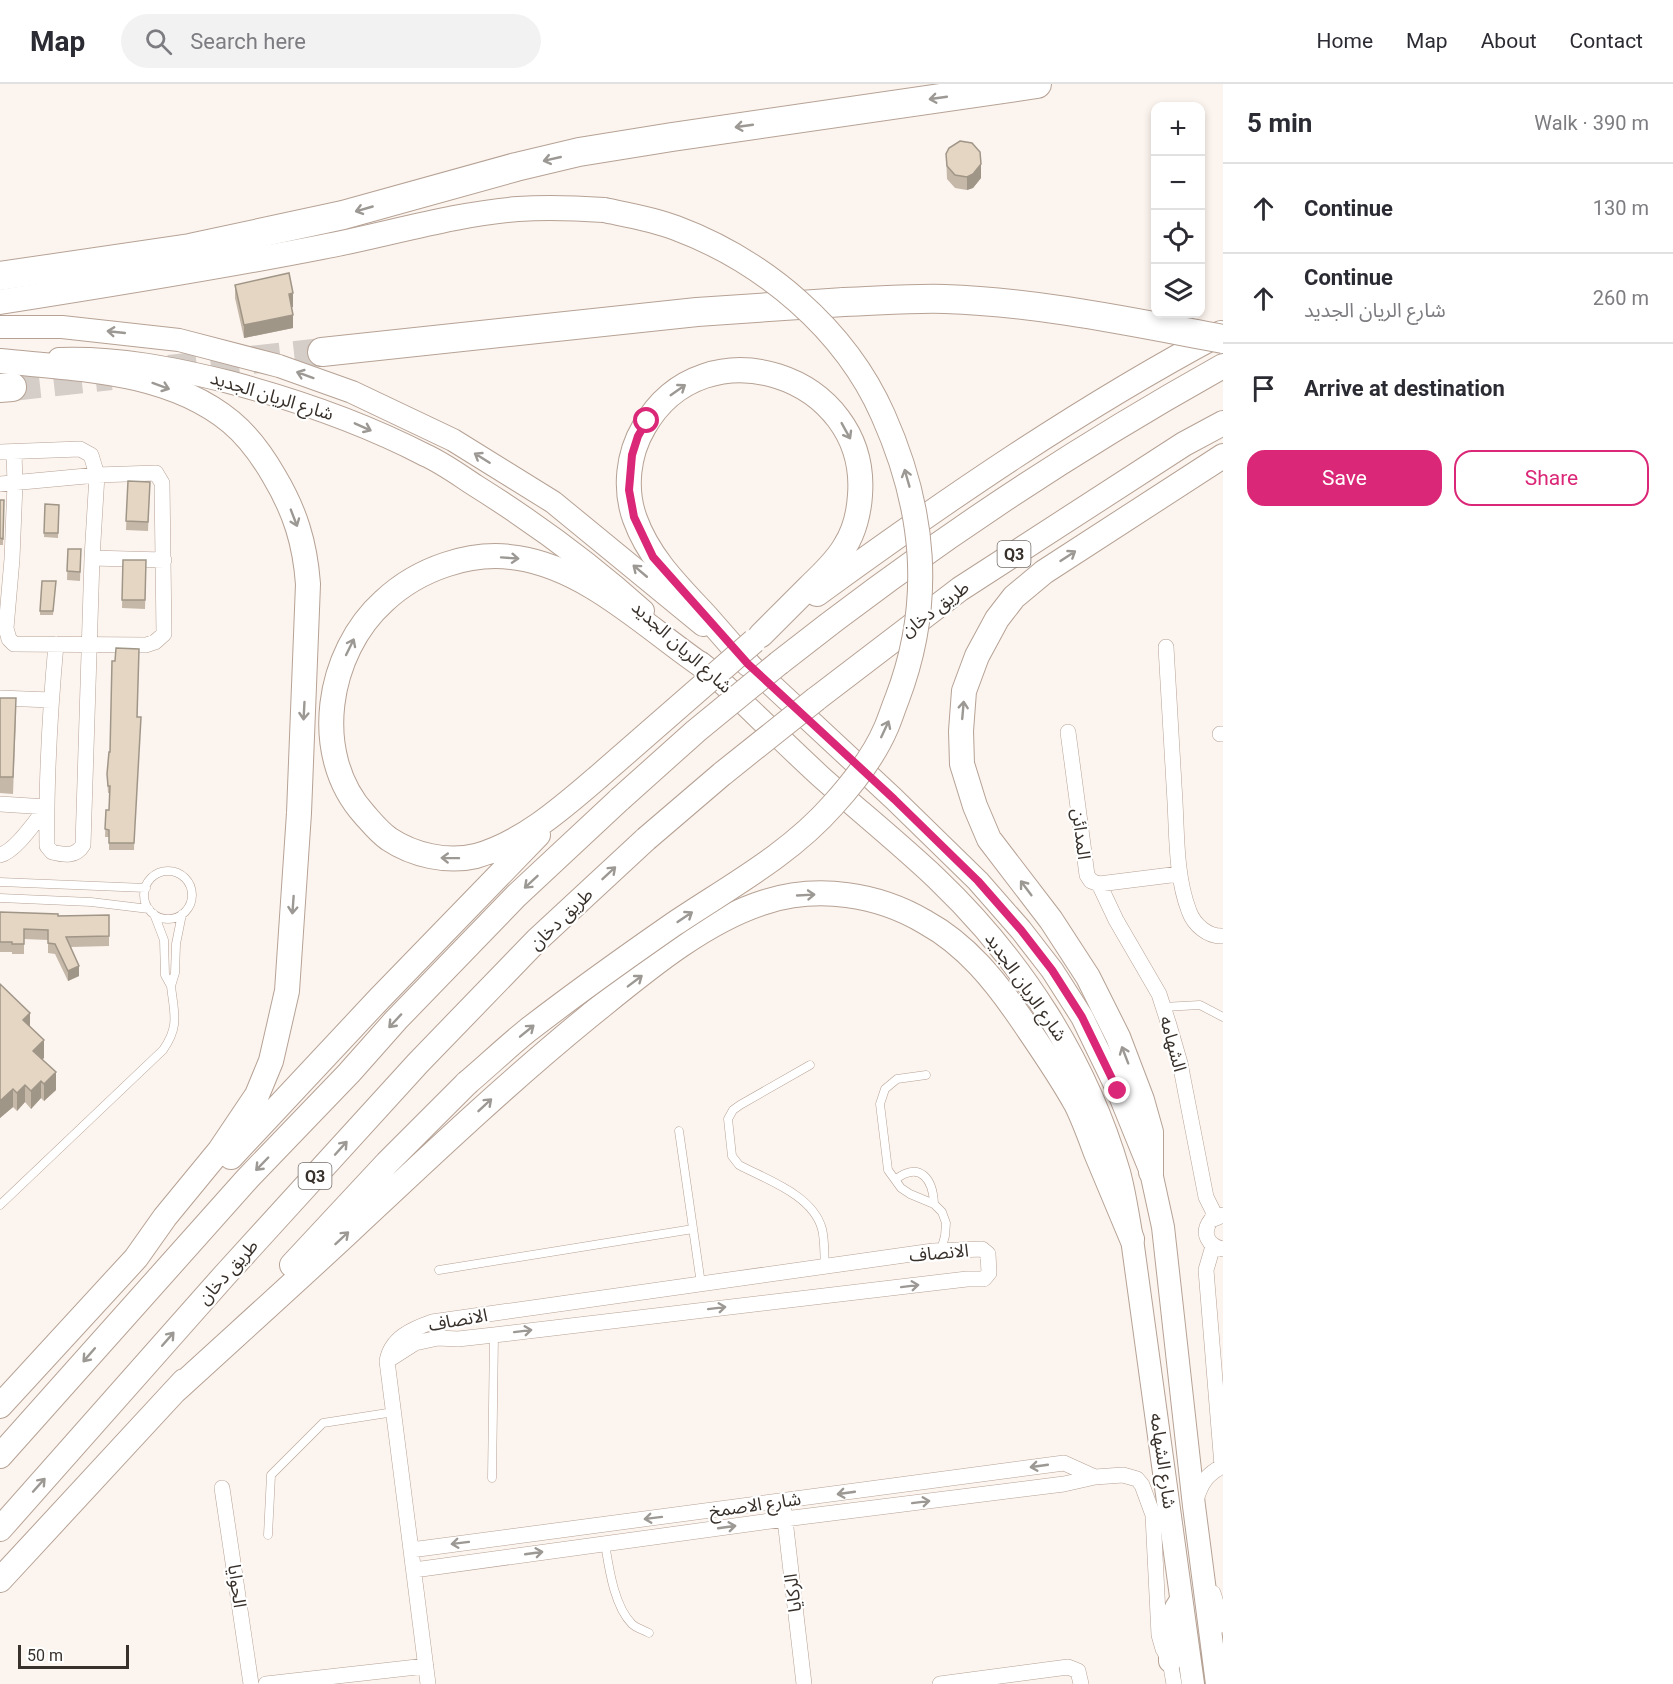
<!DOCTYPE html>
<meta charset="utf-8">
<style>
:root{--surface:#fff;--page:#f2f2f3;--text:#2b2b33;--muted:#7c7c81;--line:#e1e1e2;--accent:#db2777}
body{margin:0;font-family:Roboto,"Noto Sans Arabic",sans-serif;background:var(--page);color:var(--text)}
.controls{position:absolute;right:18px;top:18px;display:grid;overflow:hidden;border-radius:12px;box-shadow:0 3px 9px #0003}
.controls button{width:54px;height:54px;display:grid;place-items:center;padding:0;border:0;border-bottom:2px solid var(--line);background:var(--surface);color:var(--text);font:30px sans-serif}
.scale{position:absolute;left:18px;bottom:15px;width:111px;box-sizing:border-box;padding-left:6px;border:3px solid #38302a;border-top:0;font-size:16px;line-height:21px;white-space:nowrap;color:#38302a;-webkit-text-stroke:4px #fff;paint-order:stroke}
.stop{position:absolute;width:18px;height:18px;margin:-14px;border:4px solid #db2777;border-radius:50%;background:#fff}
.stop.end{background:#db2777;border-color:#fff;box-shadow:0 2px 6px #0008}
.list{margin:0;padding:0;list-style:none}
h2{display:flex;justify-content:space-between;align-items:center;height:78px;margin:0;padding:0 24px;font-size:26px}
h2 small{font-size:20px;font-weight:400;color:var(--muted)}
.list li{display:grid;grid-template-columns:39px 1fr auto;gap:18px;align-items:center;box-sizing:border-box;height:90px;padding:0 24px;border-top:2px solid var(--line)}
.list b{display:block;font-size:22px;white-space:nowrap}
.list p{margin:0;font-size:20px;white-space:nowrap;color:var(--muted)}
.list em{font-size:20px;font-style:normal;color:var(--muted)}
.actions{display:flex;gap:12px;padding:18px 24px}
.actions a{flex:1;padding:14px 0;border:2px solid var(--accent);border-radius:18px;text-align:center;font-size:21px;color:var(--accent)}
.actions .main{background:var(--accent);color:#fff}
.icon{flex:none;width:33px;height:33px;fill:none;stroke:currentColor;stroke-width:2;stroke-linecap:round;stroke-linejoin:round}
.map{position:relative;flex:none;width:1223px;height:1600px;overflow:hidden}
header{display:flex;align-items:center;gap:36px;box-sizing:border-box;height:84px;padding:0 30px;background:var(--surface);border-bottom:2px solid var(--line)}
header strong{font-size:28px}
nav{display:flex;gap:33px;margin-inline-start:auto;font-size:21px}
.search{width:420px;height:54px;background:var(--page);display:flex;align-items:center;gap:15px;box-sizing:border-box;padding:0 21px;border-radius:33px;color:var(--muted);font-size:22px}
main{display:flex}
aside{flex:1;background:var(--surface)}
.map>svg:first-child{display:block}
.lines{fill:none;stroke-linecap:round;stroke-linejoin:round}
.highway-tunnel{stroke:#d5cdc7;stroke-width:28;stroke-dasharray:28 14;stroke-linecap:butt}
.lane-casing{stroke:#b6a295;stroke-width:9}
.street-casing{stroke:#b6a295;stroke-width:16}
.secondary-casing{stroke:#b6a295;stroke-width:24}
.primary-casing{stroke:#b6a295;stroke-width:26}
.highway-casing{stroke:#b6a295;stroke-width:30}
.lane{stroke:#fff;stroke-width:8}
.street{stroke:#fff;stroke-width:15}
.secondary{stroke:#fff;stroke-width:22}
.primary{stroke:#fff;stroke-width:24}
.highway{stroke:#fff;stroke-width:28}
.primary-bridge-casing{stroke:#b6a295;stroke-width:26;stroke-linecap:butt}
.highway-bridge-casing{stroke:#b6a295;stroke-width:30;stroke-linecap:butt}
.primary-bridge{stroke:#fff;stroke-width:24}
.highway-bridge{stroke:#fff;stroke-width:28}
.wall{fill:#c5b8a8}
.shaded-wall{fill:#a09688}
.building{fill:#e5d6c3;stroke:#a09688;stroke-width:1.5}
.oneway{stroke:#9c9894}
.route{stroke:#db2777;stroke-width:8}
.labels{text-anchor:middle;stroke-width:4.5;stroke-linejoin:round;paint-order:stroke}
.shield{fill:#fff;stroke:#746e6a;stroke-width:1.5}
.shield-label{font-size:16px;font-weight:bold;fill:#38302a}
.street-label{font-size:18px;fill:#38302a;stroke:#fff}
</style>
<header>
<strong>Map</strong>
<div class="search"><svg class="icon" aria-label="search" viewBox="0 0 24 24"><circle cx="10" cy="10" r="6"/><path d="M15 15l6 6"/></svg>Search here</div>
<nav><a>Home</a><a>Map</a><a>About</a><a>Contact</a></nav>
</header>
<main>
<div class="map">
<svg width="1223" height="1600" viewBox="0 0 1223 1600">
<rect width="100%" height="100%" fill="#fcf4ee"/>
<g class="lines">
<path class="highway-tunnel" d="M169 285 322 268
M12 303 111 292"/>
<g class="lane-casing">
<path id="lane" d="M144 811a24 24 0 1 1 48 0a24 24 0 1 1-48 0Z
M0 798 146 804
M0 814 91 818 149 825
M154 830 164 856 165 891 171 902 175 889 176 860 182 830
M1163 923 1200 921 1223 933
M810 981 740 1021 733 1026 728 1035 732 1072 739 1081C767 1096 813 1111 822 1145 825 1157 824 1171 825 1183
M926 991 897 995 885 1005 880 1020 888 1086 901 1104 910 1110 934 1120 942 1128 946 1139 945 1152 941 1166
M679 1047 701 1200
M896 1095C921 1077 933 1096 934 1120
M0 1121 163 966C180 942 174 929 171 902
M439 1186 693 1145
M492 1394 494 1251
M268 1451 271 1391 323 1339 394 1328
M605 1460C609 1484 614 1522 632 1540 636 1544 644 1546 649 1549"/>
</g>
<g class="street-casing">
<path id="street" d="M0 368 80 365 91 371 97 391 92 474 83 761C76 773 64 771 52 768L47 762C46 694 50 627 56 560
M0 400 97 391 156 389 162 399 164 550 155 558 146 561 14 560 9 555 6 544 12 475 15 400 14 368
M92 474 164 476
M1166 563C1169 615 1172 667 1175 718 1177 754 1176 793 1189 827 1194 841 1208 853 1223 852
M0 614 51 616
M1068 648 1087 791 1091 797 1099 800 1179 790
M1220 650H1223
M0 720 47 723
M0 771C16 767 36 736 47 723
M1099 800 1116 836 1159 910 1169 941 1180 979 1206 1113 1216 1133
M1223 1131 1211 1136C1201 1149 1208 1162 1223 1165
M1213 1162 1206 1186 1222 1382
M387 1277 415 1259 438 1254 458 1255 494 1251 967 1195H984L989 1189 988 1170 982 1165 933 1167 432 1238C412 1245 391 1254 387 1277L428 1600
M222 1404 251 1600
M1196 1416C1201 1399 1207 1390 1223 1382
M784 1427 804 1600
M411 1466 1064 1379 1095 1393
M414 1486 785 1435 1064 1400 1095 1393 1123 1391 1137 1395 1142 1401 1153 1431 1159 1551 1163 1565 1170 1577 1174 1600
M1213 1509 1223 1541
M266 1600 426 1582
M940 1600 1068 1583 1078 1587 1081 1600"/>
</g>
<g class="secondary-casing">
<path id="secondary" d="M0 243H62L179 256 279 282 352 308 453 356 553 418 703 541
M59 275C117 273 173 284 229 298 297 316 363 339 425 371 443 379 459 391 476 402 535 439 591 480 643 527
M701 579C741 616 780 655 820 692 858 726 899 759 936 794 1021 875 1086 975 1119 1088 1125 1110 1128 1133 1132 1155L1193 1600
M749 580 894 715 978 797 1021 846 1052 886 1082 933 1118 1007 1151 1088 1163 1143 1194 1422 1217 1600
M1170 1577C1170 1558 1167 1535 1179 1519"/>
</g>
<g class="primary-casing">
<path id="primary" d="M0 218C108 201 215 184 322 163 386 151 453 130 518 125 546 123 575 124 604 126
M0 277C77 285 168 286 231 338 249 353 263 373 274 392 295 427 305 459 308 500L299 729 287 907 271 977 257 1011 220 1066 165 1133 136 1174 0 1322
M817 510C946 416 1080 324 1221 249
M779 579C918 469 1067 369 1223 282
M748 580C734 564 720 548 706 532 678 502 649 474 635 435 624 405 628 370 644 343 704 237 869 291 860 411 859 428 854 448 845 462 836 478 822 490 809 503 793 519 777 535 761 551
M816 615 960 505 1184 360 1223 339
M597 694C561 725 522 759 476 772 447 779 413 771 389 755 379 748 372 739 364 730 310 670 327 568 384 517 418 485 471 466 518 474 589 485 649 546 707 585
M231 1073 379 915 538 751
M1151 1088V1048L1142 1016 1118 953 1088 893 1051 836 989 755 975 722 962 680 961 647 964 607 977 572 997 535 1014 513 1044 488 1223 372
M292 1181 387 1079 467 999
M175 1307C234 1253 293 1200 351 1146 429 1073 506 1000 588 933 640 891 701 838 765 818 818 801 878 810 925 838 967 861 996 898 1022 936 1041 964 1060 991 1076 1020 1084 1036 1090 1053 1096 1069 1108 1098 1120 1126 1132 1155
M0 1372 248 1094 349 989 396 936 516 812 620 715
M0 1445 224 1192 418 979 537 856 646 755
M0 1496 184 1297"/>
</g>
<g class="highway-casing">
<path id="highway" d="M0 192 190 164 343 131 516 83 579 68 672 53 1037 0
M322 268 697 228 844 218
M0 304 12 303"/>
</g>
<use href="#lane" class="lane"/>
<use href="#street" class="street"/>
<use href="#secondary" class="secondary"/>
<use href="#primary" class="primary"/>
<use href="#highway" class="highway"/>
<g class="primary-bridge-casing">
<path id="primary-bridge" d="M597 694 754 557
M620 715 696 647 779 579
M646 755 722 690 816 615
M467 999C487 982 507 963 528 946 576 909 625 874 674 840 729 803 789 771 833 721 853 699 874 672 886 644 890 635 893 625 897 615 934 518 925 425 883 331 845 245 764 177 676 144 653 135 628 131 604 126"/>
</g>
<g class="highway-bridge-casing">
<path id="highway-bridge" d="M844 218C877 217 911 214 945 215 1038 218 1132 238 1223 255"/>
</g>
<use href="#primary-bridge" class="primary-bridge"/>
<use href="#highway-bridge" class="highway-bridge"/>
</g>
<path class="wall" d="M946 70 981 94 973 104 967 106 955 104 947 95Z
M235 201 293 223H292L293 244 244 254 235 214Z
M128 397 150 398 148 447 126 446Z
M0 416H4L3 461H0Z
M45 420 59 421 58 454 44 453Z
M68 465H81L80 497 67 496Z
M123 476 146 485 145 525 122 524Z
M56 497 53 531H40V527Z
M139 565 134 766H109V753H105L106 726H109L110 709H108L107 690 110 668 115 577Z
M0 614 16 631 13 710 0 709Z
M0 828 58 832 109 831V862L71 863 79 892 68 897 55 870 48 869V856L24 855V870H12V868H0Z
M0 900 30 942 44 974 42 975 56 1006 44 1017 41 1014 31 1025 25 1018 17 1027 13 1023 0 1034Z"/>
<path class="shaded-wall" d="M981 80V94L973 104 967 106V93Z
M293 209V223L289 224V210Z
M293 231V244L244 254V241Z
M79 882V892L68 897V887Z
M30 929V947L23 936Z
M44 956V974L33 984V967Z
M56 988V1006L44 1017V1000Z
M41 997V1014L31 1025V1007Z
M25 1001V1018L17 1027V1009Z
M13 1005V1023L0 1034V1017Z"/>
<path class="building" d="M960 57 972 59 980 68 981 80 973 90 967 93 955 91 947 82 946 70 949 64Z
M289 189 293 209 289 210 293 231 244 241 235 201Z
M128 397 150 398 148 438 126 437Z
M0 416H4L3 455 0 454Z
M45 420 59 421 58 449H44Z
M68 465H81L80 488 67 487Z
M123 476H146L145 516H122Z
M42 497H56L53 527H40Z
M116 564 139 565 137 633H141L134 759H109V746L105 745 106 726H109L110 702H108L107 690 109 668H110L112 577H115Z
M0 614H16L13 693H0Z
M0 828 58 830V832L109 831V852L66 853 79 882 68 887 55 860 48 859V846L24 845V860H12V858H0Z
M0 900 30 929 23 936 44 956 33 967 56 988 44 1000 41 997 31 1007 25 1001 17 1009 13 1005 0 1017Z"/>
<defs><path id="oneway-shaft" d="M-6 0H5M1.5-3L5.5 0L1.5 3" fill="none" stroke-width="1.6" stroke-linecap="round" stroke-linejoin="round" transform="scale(1.5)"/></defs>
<g class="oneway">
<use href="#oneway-shaft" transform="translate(938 14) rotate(172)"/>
<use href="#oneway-shaft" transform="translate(744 42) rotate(172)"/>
<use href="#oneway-shaft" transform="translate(552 75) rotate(167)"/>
<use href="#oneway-shaft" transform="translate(364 125) rotate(164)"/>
<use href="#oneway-shaft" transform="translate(116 248) rotate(-174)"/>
<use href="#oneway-shaft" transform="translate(305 291) rotate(-160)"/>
<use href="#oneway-shaft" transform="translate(161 302) rotate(20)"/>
<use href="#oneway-shaft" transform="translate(678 306) rotate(-35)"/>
<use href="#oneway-shaft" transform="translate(363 343) rotate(24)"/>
<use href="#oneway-shaft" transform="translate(846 347) rotate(61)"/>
<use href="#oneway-shaft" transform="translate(482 374) rotate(-148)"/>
<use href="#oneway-shaft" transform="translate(907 394) rotate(-106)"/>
<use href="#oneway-shaft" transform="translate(294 434) rotate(69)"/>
<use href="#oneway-shaft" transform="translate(1068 472) rotate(-33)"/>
<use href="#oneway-shaft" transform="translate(510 474) rotate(4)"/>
<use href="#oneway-shaft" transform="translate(640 487) rotate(-140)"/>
<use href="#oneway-shaft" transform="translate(350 563) rotate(-64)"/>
<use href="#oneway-shaft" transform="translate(963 626) rotate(-85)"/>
<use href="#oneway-shaft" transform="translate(304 627) rotate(93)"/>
<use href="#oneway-shaft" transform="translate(885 645) rotate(-65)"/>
<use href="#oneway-shaft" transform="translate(450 774) rotate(-179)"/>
<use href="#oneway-shaft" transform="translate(609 789) rotate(-43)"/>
<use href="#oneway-shaft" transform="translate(531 798) rotate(137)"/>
<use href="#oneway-shaft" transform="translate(1026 804) rotate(-127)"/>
<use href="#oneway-shaft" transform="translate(806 811) rotate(-3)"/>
<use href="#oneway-shaft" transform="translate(293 821) rotate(94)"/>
<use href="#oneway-shaft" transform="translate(685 833) rotate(-34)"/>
<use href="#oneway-shaft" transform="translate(635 897) rotate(-37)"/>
<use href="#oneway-shaft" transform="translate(395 937) rotate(133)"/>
<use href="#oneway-shaft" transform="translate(527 947) rotate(-39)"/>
<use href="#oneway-shaft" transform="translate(1125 971) rotate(-111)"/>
<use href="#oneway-shaft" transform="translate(485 1021) rotate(-43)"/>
<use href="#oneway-shaft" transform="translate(341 1064) rotate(-48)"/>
<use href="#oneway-shaft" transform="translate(262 1080) rotate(134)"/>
<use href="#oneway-shaft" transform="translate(342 1154) rotate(-43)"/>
<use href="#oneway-shaft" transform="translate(910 1202) rotate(-7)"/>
<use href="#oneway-shaft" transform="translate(717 1224) rotate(-7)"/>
<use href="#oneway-shaft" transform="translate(523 1247) rotate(-7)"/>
<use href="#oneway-shaft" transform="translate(168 1255) rotate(-49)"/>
<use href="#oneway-shaft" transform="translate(89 1271) rotate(131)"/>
<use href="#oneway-shaft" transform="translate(1039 1382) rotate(172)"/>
<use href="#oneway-shaft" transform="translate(39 1401) rotate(-48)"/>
<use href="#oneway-shaft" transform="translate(846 1409) rotate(172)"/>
<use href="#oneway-shaft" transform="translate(921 1418) rotate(-7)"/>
<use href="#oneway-shaft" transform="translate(653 1434) rotate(173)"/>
<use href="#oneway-shaft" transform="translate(727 1443) rotate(-8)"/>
<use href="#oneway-shaft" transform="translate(460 1459) rotate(173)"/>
<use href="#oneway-shaft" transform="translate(534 1469) rotate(-8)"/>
</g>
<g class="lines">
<path class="route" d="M647 337 638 352 632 371 629 406 634 433 653 473 748 580 894 715 978 797 1021 846 1052 886 1082 933 1118 1007"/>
</g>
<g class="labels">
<g class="shield">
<rect x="997.5" y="457" width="33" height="26" rx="4.5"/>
<rect x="298.5" y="1079" width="33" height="26" rx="4.5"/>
</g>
<g class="shield-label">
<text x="1014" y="476">Q3</text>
<text x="315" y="1098">Q3</text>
</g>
<g class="street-label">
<text transform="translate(272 312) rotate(17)" y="6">شارع الريان الجديد</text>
<text transform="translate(935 525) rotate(-37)" y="6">طريق دخان</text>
<text transform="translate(682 563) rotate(42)" y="6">شارع الريان الجديد</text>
<text transform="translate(1081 750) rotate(83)" y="6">المدائن</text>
<text transform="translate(561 835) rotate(-44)" y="6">طريق دخان</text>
<text transform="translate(1026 903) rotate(55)" y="6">شارع الريان الجديد</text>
<text transform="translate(1173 960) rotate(75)" y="6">الشهامه</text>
<text transform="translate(939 1169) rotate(-5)" y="6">الانصاف</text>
<text transform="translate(228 1188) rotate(-48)" y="6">طريق دخان</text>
<text transform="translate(458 1236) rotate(-10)" y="6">الانصاف</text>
<text transform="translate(1163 1377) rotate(82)" y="6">شارع الشهامه</text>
<text transform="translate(755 1421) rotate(-8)" y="6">شارع الاصمخ</text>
<text transform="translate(237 1502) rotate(82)" y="6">الحوايا</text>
<text transform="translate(793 1509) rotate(-97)" y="6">الركايا</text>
</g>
</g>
</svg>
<div class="controls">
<button>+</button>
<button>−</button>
<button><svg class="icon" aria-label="locate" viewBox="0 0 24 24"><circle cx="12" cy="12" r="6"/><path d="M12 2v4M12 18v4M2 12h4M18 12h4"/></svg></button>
<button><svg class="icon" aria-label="layers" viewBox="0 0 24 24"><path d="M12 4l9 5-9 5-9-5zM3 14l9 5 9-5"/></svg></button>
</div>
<div class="scale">50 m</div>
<div class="stop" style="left:647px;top:337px"></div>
<div class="stop end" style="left:1118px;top:1007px"></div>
</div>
<aside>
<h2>5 min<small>Walk · 390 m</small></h2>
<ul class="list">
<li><svg class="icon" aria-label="ahead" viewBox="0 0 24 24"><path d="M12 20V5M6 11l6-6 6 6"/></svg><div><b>Continue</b></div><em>130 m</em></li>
<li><svg class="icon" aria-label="ahead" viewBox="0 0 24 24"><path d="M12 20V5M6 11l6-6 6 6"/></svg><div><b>Continue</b><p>شارع الريان الجديد</p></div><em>260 m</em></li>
<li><svg class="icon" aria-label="arrive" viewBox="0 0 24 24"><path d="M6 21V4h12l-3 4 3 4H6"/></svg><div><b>Arrive at destination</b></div></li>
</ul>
<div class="actions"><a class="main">Save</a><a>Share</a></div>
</aside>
</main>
